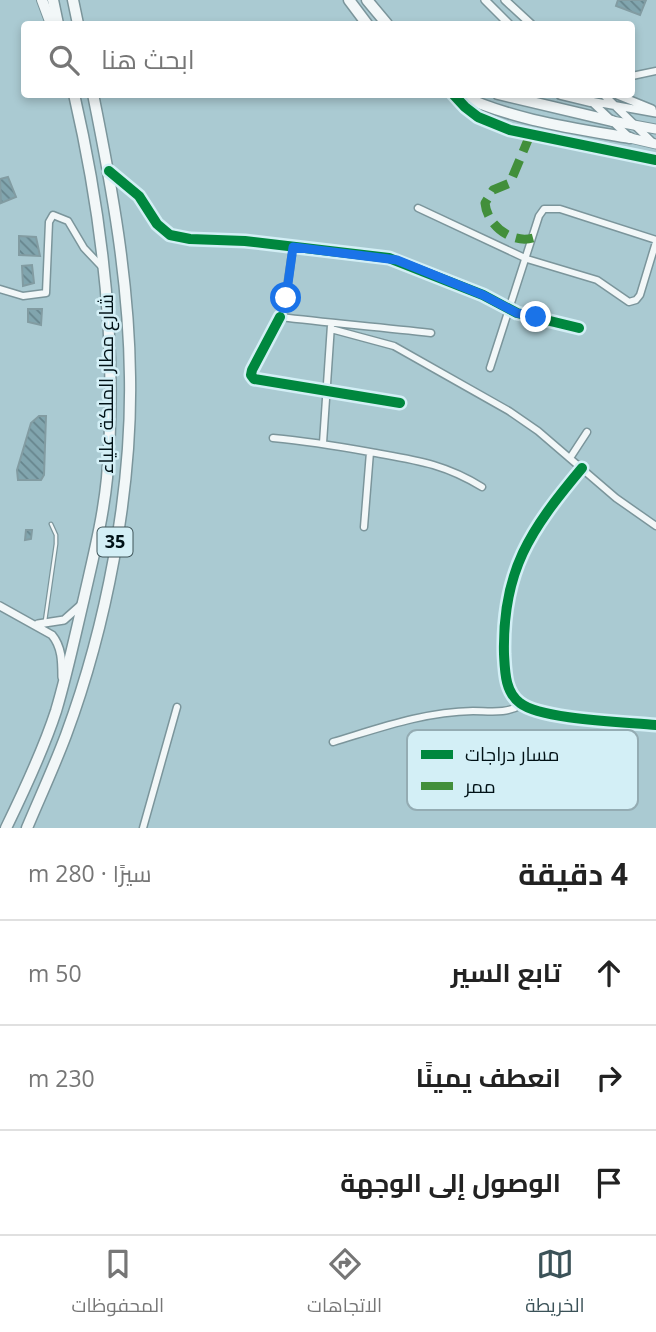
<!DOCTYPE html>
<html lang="ar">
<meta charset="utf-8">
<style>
:root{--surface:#fff;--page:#f2f2f2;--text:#222;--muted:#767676;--line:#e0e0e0;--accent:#3b5258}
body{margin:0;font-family:"Open Sans",Cairo,sans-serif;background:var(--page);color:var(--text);direction:rtl}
.stop{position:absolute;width:21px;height:21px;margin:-16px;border:5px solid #1a73e8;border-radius:50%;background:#fff}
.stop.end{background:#1a73e8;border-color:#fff;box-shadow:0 2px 7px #0008}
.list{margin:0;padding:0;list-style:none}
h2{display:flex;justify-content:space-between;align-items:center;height:91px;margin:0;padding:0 28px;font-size:30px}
h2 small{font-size:23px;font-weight:400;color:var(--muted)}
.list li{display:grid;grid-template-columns:46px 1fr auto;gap:21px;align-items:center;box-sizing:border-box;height:105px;padding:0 28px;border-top:2px solid var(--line)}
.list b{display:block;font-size:26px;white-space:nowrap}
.list em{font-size:23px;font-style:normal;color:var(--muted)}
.icon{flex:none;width:38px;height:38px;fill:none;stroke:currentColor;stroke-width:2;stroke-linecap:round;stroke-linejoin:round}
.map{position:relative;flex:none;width:656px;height:828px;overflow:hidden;direction:ltr}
.search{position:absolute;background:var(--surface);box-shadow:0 4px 10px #0003;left:21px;right:21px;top:21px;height:77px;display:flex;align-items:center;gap:18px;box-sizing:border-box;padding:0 24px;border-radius:7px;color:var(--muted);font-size:26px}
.sheet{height:406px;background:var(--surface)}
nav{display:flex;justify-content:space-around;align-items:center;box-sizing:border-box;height:98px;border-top:2px solid var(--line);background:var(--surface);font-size:19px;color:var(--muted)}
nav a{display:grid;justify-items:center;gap:4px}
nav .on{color:var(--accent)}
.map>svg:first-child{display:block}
.building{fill:url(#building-back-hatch);stroke:#829ca2;stroke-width:2}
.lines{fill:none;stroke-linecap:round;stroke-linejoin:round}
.service-casing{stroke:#7b959b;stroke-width:5}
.minor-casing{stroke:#7b959b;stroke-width:9}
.tertiary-casing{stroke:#7b959b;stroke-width:10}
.primary-casing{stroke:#7b959b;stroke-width:11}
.trunk-casing{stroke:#7b959b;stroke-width:12}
.motorway-casing{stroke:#7b959b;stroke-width:13}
.service{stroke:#f2f7f8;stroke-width:2.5}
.minor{stroke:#f2f7f8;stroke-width:6}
.tertiary{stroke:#f2f7f8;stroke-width:7}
.primary{stroke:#f2f7f8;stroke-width:9}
.trunk{stroke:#f2f7f8;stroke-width:10}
.motorway{stroke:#f2f7f8;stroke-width:10}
.quiet{stroke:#428f3b;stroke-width:9;stroke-dasharray:18 9;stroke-linecap:butt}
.cycleway-casing{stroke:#d3eff6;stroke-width:15}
.cycleway{stroke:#00873e;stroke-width:10}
.route{stroke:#1a73e8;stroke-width:9}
.labels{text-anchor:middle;stroke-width:5;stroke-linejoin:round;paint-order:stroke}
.shield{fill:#d3eff6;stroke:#3f5459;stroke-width:2}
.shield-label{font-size:18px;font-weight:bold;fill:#001116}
.street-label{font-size:19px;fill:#001116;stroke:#d3eff6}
.key{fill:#d3eff6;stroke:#94acb3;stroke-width:2}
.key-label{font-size:19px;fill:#001116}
</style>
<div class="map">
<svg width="656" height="828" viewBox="0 0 656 828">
<defs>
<pattern id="building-back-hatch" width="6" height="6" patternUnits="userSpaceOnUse" patternTransform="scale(1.75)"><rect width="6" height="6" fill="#81a5ae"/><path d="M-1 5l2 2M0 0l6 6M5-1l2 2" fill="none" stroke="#67858d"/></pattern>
</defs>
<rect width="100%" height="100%" fill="#aacad2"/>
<path class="building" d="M618 0H646L640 15 616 6Z
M8 177 16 197 1 203 0 179Z
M19 236 36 237 40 256 19 255Z
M32 265 34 283 23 286 22 266Z
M28 309H42L41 325 28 322Z
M39 416H46L44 475 41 480H18L17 470 31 423Z
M26 530H32L31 539 25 540Z"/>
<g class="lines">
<g class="service-casing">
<path id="service" d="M45 621 56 544V535L51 524"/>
</g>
<g class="minor-casing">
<path id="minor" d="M632 76 656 71
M110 172 139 196 157 224 170 235 190 239 245 241 389 258 483 295 517 313 579 328
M418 208 527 259 597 280 629 302 636 300 640 295 656 242
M293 247 285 302 280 317C330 323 380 327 431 333
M0 289 23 296 46 293 49 222 53 215 68 221 84 248 102 267
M280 317 252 370 251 375 254 379 400 403
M331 329 394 346 509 411 538 431 616 498 656 526
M490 368 539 216 544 209H560L656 240
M273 438C306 441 337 446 370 452 414 460 443 463 482 487
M323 443 331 325
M570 458 587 432
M582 468C530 530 502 571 504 654 505 672 505 692 520 703 542 720 626 722 656 725
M364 527 370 452
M333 742C380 728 423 712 473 711 489 711 507 714 521 705
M143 828 177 707"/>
</g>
<g class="tertiary-casing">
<path id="tertiary" d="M485 0 509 24
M505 0 531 24
M453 94 465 107 478 117 510 130 656 160
M603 94 653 143
M615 94 652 109
M590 101 656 113
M592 102 629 137
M0 606 52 635C62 647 62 662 62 677
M38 624 64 620 82 604"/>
</g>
<g class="primary-casing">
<path id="primary" d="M612 121 656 129
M630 138 656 144"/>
</g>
<g class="trunk-casing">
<path id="trunk" d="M42 0 51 24"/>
</g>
<g class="motorway-casing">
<path id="motorway" d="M53 0 58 24
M73 0 78 24
M349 0 367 24
M367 0 387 24
M458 94C512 120 572 128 630 138
M498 94 612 121
M561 94 590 101
M6 828C24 791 43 751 56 711 67 674 75 636 84 598 93 558 103 519 107 478 118 350 103 220 74 94
M27 828C40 797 54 767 66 735 106 627 132 493 130 377 129 281 112 188 93 94"/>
</g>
<use href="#service" class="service"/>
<use href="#minor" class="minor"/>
<use href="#tertiary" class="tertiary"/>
<use href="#primary" class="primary"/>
<use href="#trunk" class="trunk"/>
<use href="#motorway" class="motorway"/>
<path class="quiet" d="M530 135 510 183 493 190 485 203C487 225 511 244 533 238"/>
<g class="cycleway-casing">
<path id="cycleway" d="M453 94 465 107 478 117 510 130 656 160
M109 171 139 196 157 224 170 235 190 239 245 241 389 258 483 295 517 313 579 328
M280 317 252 370 251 375 254 379 400 403
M582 468C530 530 502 571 504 654 505 672 505 692 520 703 542 720 626 722 656 725"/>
</g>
<use href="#cycleway" class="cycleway"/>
</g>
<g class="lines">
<path class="route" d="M286 298 293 247 397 260 483 295 517 313 536 317"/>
</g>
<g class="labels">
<rect class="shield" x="97.5" y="527.5" width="35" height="29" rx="5"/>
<g class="shield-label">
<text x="115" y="548">35</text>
</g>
<g class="street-label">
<text transform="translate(106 384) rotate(-90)" y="7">شارع مطار الملكة علياء</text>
</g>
</g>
<rect x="407" y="730" width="231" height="80" rx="10" class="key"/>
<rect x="421" y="750" width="32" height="9" fill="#00873e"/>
<rect x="421" y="782" width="32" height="8" fill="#428f3b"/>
<g class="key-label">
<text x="465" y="761">مسار دراجات</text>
<text x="465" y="793">ممر</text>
</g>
</svg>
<div class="stop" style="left:286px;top:298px"></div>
<div class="stop end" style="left:536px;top:317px"></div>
<div class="search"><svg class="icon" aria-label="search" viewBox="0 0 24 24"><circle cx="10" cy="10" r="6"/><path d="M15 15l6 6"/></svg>ابحث هنا</div>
</div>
<section class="sheet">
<h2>4 دقيقة<small>سيرًا · 280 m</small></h2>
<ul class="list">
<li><svg class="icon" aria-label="ahead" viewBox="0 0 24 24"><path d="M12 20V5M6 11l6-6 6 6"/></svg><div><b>تابع السير</b></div><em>50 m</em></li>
<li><svg class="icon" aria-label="right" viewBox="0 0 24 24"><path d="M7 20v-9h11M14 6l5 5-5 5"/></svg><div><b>انعطف يمينًا</b></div><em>230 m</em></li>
<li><svg class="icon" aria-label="arrive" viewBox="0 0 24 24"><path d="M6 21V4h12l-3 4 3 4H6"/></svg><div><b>الوصول إلى الوجهة</b></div></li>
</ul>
</section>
<nav>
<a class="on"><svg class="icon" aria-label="map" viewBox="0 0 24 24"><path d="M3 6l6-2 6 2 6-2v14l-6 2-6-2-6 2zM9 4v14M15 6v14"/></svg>الخريطة</a>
<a><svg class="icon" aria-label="directions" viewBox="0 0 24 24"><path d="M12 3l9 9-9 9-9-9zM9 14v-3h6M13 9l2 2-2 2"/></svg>الاتجاهات</a>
<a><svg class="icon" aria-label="saved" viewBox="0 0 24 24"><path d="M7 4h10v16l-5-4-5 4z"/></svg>المحفوظات</a>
</nav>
